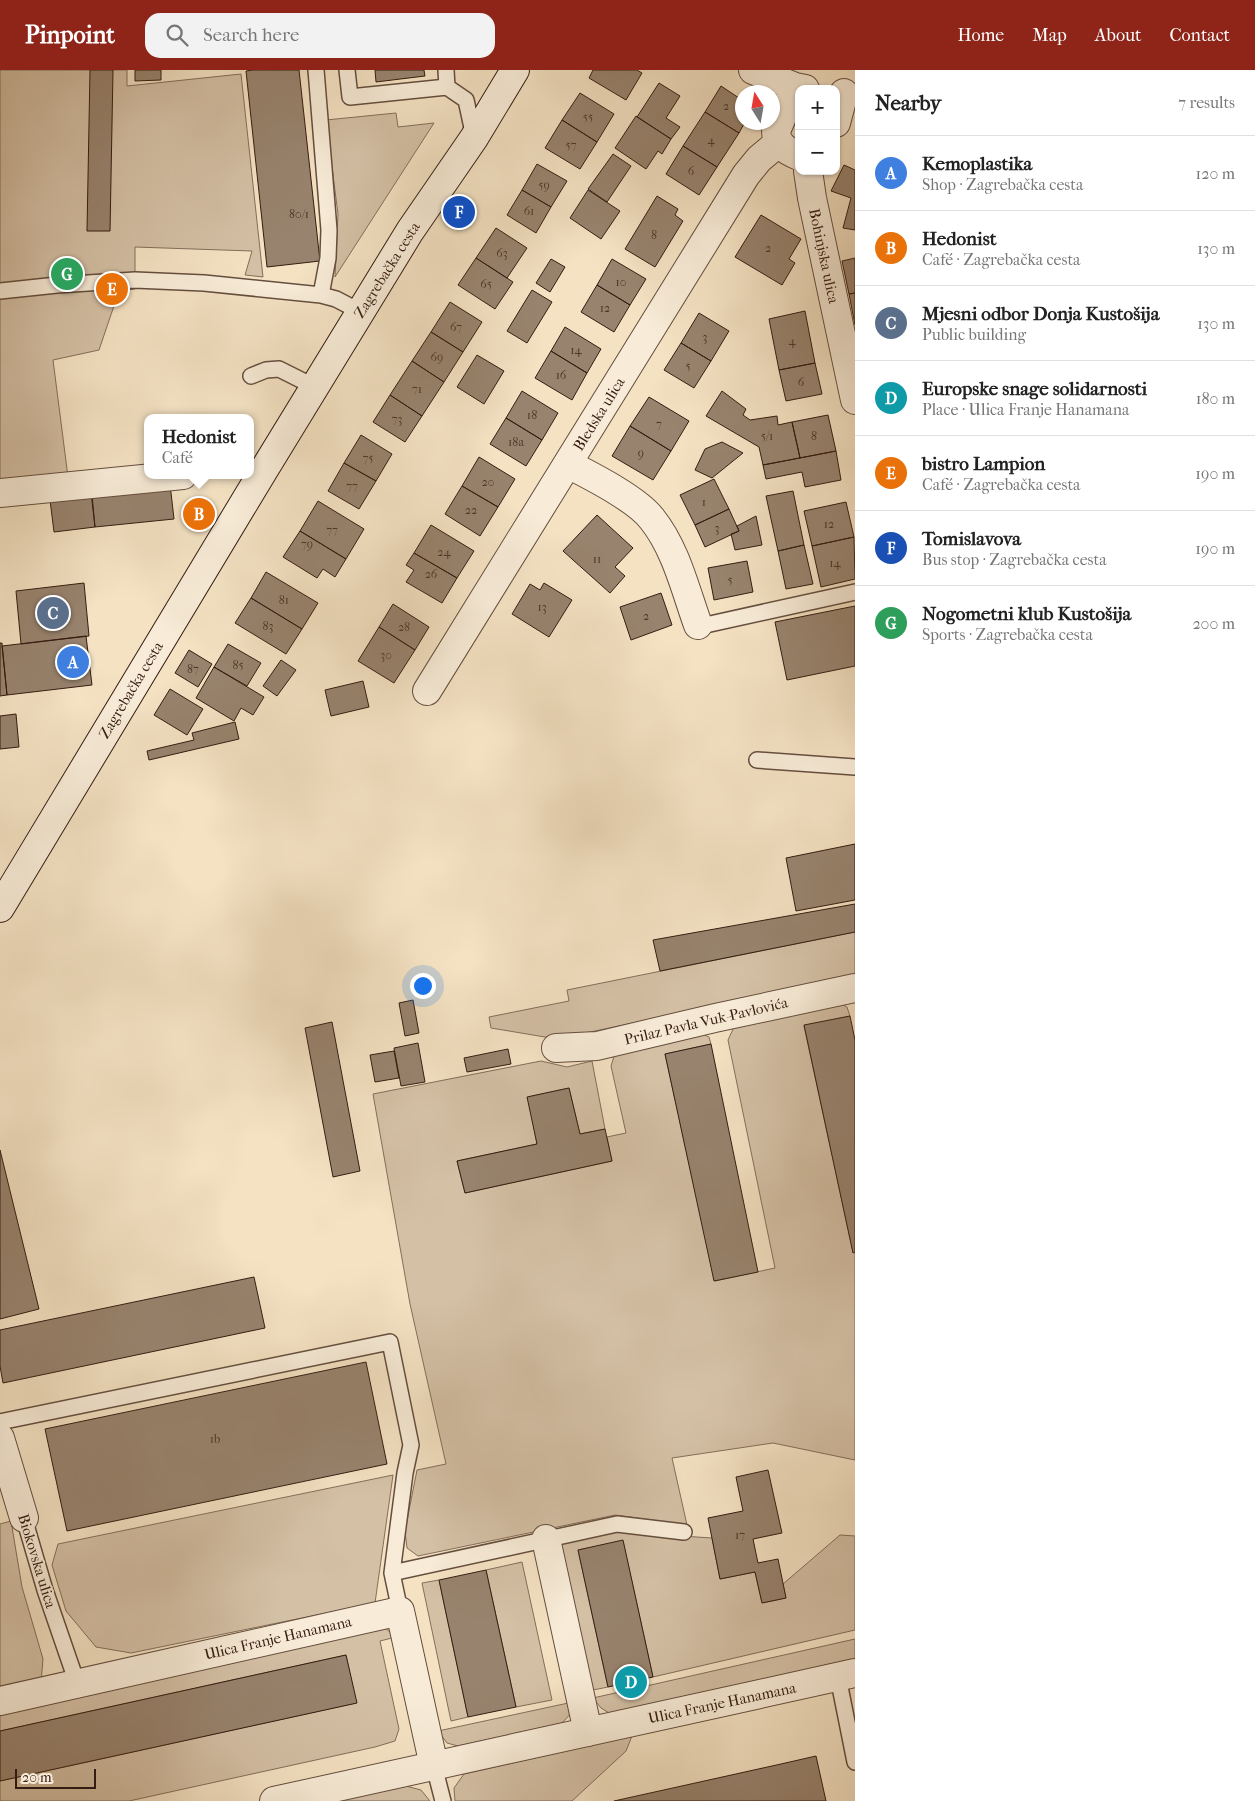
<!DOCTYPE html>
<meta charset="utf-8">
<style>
:root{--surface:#fff;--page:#f2f2f2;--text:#222;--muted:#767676;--line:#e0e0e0;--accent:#8f2418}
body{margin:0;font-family:"IM FELL French Canon",serif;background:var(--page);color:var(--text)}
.controls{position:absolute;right:15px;top:15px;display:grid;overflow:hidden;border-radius:10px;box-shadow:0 1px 4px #0004}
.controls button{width:45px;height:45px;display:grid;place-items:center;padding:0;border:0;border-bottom:1px solid var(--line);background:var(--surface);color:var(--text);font:25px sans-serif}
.compass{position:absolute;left:735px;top:15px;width:45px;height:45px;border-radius:50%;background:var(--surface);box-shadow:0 1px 4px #0004;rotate:349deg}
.scale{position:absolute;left:15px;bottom:12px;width:81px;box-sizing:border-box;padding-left:5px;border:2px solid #351c11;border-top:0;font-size:14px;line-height:18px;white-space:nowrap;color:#351c11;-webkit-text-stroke:4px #f8ecd8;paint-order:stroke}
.you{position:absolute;left:422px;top:915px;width:18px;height:18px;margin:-12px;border:4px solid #fff;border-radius:50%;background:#1a73e8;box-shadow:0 0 0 8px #1a73e833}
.badge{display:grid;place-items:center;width:32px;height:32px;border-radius:50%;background:var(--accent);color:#fff;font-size:16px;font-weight:700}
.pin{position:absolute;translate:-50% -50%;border:2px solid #fff;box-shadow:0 1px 5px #0006}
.popup{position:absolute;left:144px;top:344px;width:110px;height:65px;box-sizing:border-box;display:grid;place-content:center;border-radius:10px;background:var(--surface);filter:drop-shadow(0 1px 4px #0005);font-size:16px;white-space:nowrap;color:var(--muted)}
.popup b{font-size:19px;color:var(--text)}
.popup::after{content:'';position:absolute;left:50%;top:100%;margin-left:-10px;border:10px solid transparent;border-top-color:var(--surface)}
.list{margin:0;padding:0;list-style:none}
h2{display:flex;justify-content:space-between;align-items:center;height:65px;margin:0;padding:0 20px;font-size:21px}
h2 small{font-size:16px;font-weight:400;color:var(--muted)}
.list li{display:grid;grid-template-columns:32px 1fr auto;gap:15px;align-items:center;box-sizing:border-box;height:75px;padding:0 20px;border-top:1px solid var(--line)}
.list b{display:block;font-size:19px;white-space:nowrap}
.list p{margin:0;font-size:16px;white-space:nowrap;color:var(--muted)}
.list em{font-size:16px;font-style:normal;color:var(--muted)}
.icon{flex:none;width:28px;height:28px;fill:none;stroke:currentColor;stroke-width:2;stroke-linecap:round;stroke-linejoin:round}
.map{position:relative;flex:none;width:855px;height:1731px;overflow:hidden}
header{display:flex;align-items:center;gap:30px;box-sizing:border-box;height:70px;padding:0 25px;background:var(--accent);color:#fff}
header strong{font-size:24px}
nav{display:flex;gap:28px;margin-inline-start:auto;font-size:18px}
.search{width:350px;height:45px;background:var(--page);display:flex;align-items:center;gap:12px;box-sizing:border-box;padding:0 18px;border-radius:15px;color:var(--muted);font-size:19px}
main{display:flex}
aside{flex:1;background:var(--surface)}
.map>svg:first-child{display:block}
.green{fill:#d4c0a5;stroke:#846e5b}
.building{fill:#98836e;stroke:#351c11}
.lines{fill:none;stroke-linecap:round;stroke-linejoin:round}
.lane-casing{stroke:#654e3e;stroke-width:18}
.street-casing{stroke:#654e3e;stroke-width:30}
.secondary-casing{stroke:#351c11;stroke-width:30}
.lane{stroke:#f8ecd8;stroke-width:15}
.street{stroke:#f8ecd8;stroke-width:28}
.secondary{stroke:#f8ecd8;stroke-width:28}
.labels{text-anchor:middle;stroke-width:4;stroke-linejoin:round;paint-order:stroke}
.number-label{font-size:12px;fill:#4e3628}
.street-label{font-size:15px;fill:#351c11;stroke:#f8ecd8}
</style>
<header>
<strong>Pinpoint</strong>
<div class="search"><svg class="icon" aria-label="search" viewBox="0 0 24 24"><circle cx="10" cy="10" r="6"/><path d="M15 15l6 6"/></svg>Search here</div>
<nav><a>Home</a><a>Map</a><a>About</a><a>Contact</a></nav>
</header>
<main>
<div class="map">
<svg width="855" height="1731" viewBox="0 0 855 1731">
<rect width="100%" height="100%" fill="#f4e2c3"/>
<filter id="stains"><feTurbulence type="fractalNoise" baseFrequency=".004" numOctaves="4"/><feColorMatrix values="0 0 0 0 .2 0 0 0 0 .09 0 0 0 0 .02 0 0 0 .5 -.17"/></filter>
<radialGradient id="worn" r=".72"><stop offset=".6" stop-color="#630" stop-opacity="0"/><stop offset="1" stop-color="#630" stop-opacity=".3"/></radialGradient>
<path class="green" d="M0 0H127V16L241 4 263 207 245 205 252 181 135 177V219L119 221 99 280 53 290 68 407 0 413Z
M396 43 398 57 434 53 335 207 338 144 326 50Z
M855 862V906L557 969 491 958 489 947 569 931 567 920Z
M839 933 847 937 850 946 804 956 853 1182H855V1390L773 1373 672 1388 687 1455 615 1445 418 1486 407 1478 405 1461 417 1400 446 1394 410 1234 373 1024 541 991 567 997 592 991 605 1059 580 1064 569 1018 528 1027 537 1074 457 1091 465 1123 612 1091 607 1067 626 1063 611 996 615 983 702 964 709 967 711 974 665 984 715 1211 775 1198 728 970 734 957Z
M393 1405 375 1533 131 1583 96 1577 66 1541 52 1495 58 1474Z
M11 1451 22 1517 43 1589 41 1612 0 1620V1454Z
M605 1461 712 1468 720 1509 755 1502 762 1533 786 1528 783 1514 840 1465 855 1466V1560L653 1607 623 1471 578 1480 608 1617 588 1621 557 1475Z
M522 1492 552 1630 516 1637 486 1500Z
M439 1510 468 1647 451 1651 422 1513Z
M380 1554 396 1567 380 1571 399 1659 395 1671 375 1677 129 1731H0V1711L356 1633 346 1585 0 1661V1640Z
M855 1569V1589L609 1643 601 1638 593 1628Z
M573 1632 574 1640 562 1653 458 1676 447 1673 438 1661Z
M632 1666 626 1681 572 1731H455L454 1718 464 1704Z
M406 1716 421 1720 430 1731H338Z"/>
<path class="building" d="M90 0H113L110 161H87Z
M135 0H161V10L135 11Z
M253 0H299L320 191 267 197 246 1Z
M375 0H424L425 6 376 12Z
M593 0H637L642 3 626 30 589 8Z
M659 13 680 26 666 48 680 57 671 69 637 47Z
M721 16 742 30V52H745L739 63 705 42Z
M580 23 614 44 597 72 562 50Z
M705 42 739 63 717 97 683 76Z
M636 46 671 69 662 84 658 81 646 99 615 78Z
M562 50 597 72 580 99 545 78Z
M683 76 717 97 699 125 666 104Z
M613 84 631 96 607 132 588 119Z
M537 94 567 111 551 137 522 120Z
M844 95 855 100V160L843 158 851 128 831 121Z
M522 120 551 137 536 163 507 145Z
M588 120 620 141 601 169 570 148Z
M657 126 678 139 675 145 683 151 655 197 625 179Z
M761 145 801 169 789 189 795 193 782 215 735 187Z
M496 158 527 178 507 208 476 188Z
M476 188 513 212 495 239 458 215Z
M855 188V223L849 224 842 191Z
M551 189 565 197 550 222 536 213Z
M612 189 646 209 630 235 597 215Z
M597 215 630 235 614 262 581 242Z
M532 220 552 232 527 273 507 261Z
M855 223V255L849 224Z
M450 232 482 252 463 282 431 262Z
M805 241 815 293 779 300 769 249Z
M699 243 729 261 711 291 681 273Z
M565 257 601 279 587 303 551 281Z
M431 262 463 282 444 312 412 291Z
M681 273 711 291 694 318 664 300Z
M551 281 587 303 572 330 535 308Z
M477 285 504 301 484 334 457 317Z
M412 291 444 312 422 346 390 325Z
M815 293 822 324 786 331 779 300Z
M522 321 558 343 542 370 506 348Z
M722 321 746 339 743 345 750 350 777 346 778 355 792 352 800 388 763 395 759 377 706 346Z
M390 325 422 346 405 372 373 352Z
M649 327 689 351 671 381 630 356Z
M828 345 836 381 800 388 792 352Z
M506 348 542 370 526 396 490 374Z
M630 356 671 381 653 410 612 386Z
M361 365 392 384 376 411 344 393Z
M722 372 743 383 712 408 695 400 705 379Z
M836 381 841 410 805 417 802 402 766 409 763 395Z
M479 387 515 409 498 437 462 416Z
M344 393 376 411 359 439 328 421Z
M714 409 729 439 695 455 680 425Z
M170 414 174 449 95 457 91 422Z
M462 416 498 437 480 466 445 444Z
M793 421 804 475 778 481 766 426Z
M92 425 95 457 54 462 50 430Z
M318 431 364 459 346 489 300 461Z
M846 432 854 467 812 476 804 441Z
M729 439 739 461 705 477 695 455Z
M597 445 633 478 615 497 625 506 610 523 563 481Z
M756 446 762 475 735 480 731 464 739 461 737 456Z
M431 455 474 481 457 508 414 483Z
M300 461 346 489 335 507 323 499 317 508 283 487Z
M854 467 855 509 821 517 812 476Z
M804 475 813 514 786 519 778 481Z
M414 483 457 508 442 533 406 512 414 500 406 495Z
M747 491 753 522 714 530 708 498Z
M266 502 318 533 302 559 251 528Z
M84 513 89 566 21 574 16 521Z
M544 513 572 530 549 567 512 544 530 514 540 520Z
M661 523 672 555 631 570 620 537Z
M251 528 302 559 286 584 235 553Z
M393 534 429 557 415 580 379 557Z
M855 536V596L787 610 775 552Z
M379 557 415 580 394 613 358 591Z
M86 566 92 615 7 625 2 576Z
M0 573H2L7 625 0 626Z
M228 574 261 593 247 616 214 597Z
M189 580 212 594 198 617 175 603Z
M281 590 296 600 277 626 263 616Z
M214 597 264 627 253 645 241 638 234 651 196 628Z
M363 611 369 637 331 646 325 620Z
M170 619 203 639 187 665 154 645Z
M16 644 19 677 0 679V646Z
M235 652 239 669 149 690 147 681 194 670 192 663Z
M855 774V830L796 841 786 788Z
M855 834V862L660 901 653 870Z
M413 930 419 963 405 966 399 933Z
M850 946 855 970V1182L853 1183 804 955Z
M332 952 360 1101 333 1107 305 958Z
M418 973 425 1012 401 1016 394 978Z
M711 974 758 1202 714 1211 665 984Z
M508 979 511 994 467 1002 464 988Z
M394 981 399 1008 375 1012 370 985Z
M569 1018 580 1064 605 1059 612 1091 465 1123 457 1091 537 1074 527 1027Z
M0 1080 39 1239 0 1249Z
M254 1207 265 1258 3 1313 0 1296V1260Z
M366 1292 387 1394 67 1461 45 1359Z
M768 1400 782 1463 753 1469 758 1493 778 1489 786 1528 762 1533 755 1502 720 1509 708 1448 743 1441 736 1407Z
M623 1470 653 1607 608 1617 578 1480Z
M486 1500 516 1637 468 1647 439 1510Z
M346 1585 357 1633 0 1711V1661Z
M816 1686 826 1731H614L781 1694Z"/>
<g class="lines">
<g class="lane-casing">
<path id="lane" d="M316 0 329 160 328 188 321 225
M347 0 350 27 447 17
M446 0 447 17 466 30 474 67
M0 221 57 215 135 210 204 213 321 225 336 229 361 242
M251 306 266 300 279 299 315 317
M698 555 701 556 855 522
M757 690 855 697
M0 1352 390 1272 411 1375 405 1403 392 1503 400 1541
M24 1448 45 1520 77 1613
M392 1503 617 1454 684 1462
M838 1607 855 1692
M434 1696 443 1731"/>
</g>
<g class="street-casing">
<path id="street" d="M753 0 795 17 805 19
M795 17 776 61C776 75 787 81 799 86
M836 53 844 23
M808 101 812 128 855 330
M568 394C591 406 637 429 652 449 676 479 685 519 698 555
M0 423 183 405
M427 621 746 105 759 89 778 73
M556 978 597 976 715 948 855 918
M0 1368 24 1448
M546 1469 588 1662
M0 1631 400 1541 434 1696
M274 1731 855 1603"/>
</g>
<g class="secondary-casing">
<path id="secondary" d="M0 838 262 403 410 161 474 68 515 0"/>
</g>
<use href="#lane" class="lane"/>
<use href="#street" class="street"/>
<use href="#secondary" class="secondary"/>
</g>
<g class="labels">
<g class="number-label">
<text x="726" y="40">2</text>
<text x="588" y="51">55</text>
<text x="711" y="74">4</text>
<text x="571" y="79">57</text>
<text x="691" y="105">6</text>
<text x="544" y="119">59</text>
<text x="529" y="145">61</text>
<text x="299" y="148">80/1</text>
<text x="654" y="169">8</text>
<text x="768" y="182">2</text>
<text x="502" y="187">63</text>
<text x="621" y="216">10</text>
<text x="486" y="218">65</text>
<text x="605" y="242">12</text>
<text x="456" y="261">67</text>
<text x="705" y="271">3</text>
<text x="792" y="275">4</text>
<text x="576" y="284">14</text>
<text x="437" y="291">69</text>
<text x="688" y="300">5</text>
<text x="561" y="309">16</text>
<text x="801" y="316">6</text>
<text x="417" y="323">71</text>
<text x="532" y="349">18</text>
<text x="397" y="353">73</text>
<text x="659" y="358">7</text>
<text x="767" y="370">5/1</text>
<text x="814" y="370">8</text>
<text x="516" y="376">18a</text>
<text x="641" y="387">9</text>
<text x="368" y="392">75</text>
<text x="488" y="416">20</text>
<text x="352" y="420">77</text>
<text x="704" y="436">1</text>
<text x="471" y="444">22</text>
<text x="829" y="458">12</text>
<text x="717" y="462">3</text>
<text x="332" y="464">77</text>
<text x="307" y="478">79</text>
<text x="444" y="486">24</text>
<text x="597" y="493">11</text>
<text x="835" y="497">14</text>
<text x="431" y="508">26</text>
<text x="730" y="514">5</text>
<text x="284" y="534">81</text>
<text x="542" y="541">13</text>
<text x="646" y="550">2</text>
<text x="268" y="560">83</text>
<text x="404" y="561">28</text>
<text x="386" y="589">30</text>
<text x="238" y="599">85</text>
<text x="193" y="603">87</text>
<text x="215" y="1373">1b</text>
<text x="740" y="1469">17</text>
</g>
<g class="street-label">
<text transform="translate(824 186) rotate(78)" y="5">Bohinjska ulica</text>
<text transform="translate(387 200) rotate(-58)" y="5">Zagrebačka cesta</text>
<text transform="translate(599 344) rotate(-58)" y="5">Bledska ulica</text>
<text transform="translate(131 620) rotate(-59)" y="5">Zagrebačka cesta</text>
<text transform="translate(706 951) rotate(-13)" y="5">Prilaz Pavla Vuk-Pavlovića</text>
<text transform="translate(37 1491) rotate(73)" y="5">Biokovska ulica</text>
<text transform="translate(278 1568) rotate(-13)" y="5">Ulica Franje Hanamana</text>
<text transform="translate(722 1633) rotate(-12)" y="5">Ulica Franje Hanamana</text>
</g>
</g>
<rect width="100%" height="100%" filter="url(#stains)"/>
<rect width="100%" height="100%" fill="url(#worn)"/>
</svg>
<div class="controls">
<button>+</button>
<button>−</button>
</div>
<svg class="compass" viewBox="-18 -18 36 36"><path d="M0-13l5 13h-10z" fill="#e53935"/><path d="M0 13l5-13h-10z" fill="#767676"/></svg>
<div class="scale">20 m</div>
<div class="you"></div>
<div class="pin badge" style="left:73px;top:592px;background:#3f7fe0">A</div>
<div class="pin badge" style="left:199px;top:444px;background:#e8710a">B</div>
<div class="popup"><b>Hedonist</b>Café</div>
<div class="pin badge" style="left:53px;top:543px;background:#5c6f8a">C</div>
<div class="pin badge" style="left:631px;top:1612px;background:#0f9aa8">D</div>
<div class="pin badge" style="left:112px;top:219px;background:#e8710a">E</div>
<div class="pin badge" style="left:459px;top:142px;background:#1a4fb4">F</div>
<div class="pin badge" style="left:67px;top:204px;background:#2e9e5b">G</div>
</div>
<aside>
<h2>Nearby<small>7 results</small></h2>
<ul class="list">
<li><span class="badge" style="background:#3f7fe0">A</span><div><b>Kemoplastika</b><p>Shop · Zagrebačka cesta</p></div><em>120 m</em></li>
<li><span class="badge" style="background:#e8710a">B</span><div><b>Hedonist</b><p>Café · Zagrebačka cesta</p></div><em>130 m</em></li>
<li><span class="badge" style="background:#5c6f8a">C</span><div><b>Mjesni odbor Donja Kustošija</b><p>Public building</p></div><em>130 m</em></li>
<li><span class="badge" style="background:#0f9aa8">D</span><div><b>Europske snage solidarnosti</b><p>Place · Ulica Franje Hanamana</p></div><em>180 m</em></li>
<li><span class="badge" style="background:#e8710a">E</span><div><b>bistro Lampion</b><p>Café · Zagrebačka cesta</p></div><em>190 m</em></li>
<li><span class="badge" style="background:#1a4fb4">F</span><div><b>Tomislavova</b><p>Bus stop · Zagrebačka cesta</p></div><em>190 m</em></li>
<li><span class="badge" style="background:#2e9e5b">G</span><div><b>Nogometni klub Kustošija</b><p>Sports · Zagrebačka cesta</p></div><em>200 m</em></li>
</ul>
</aside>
</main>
